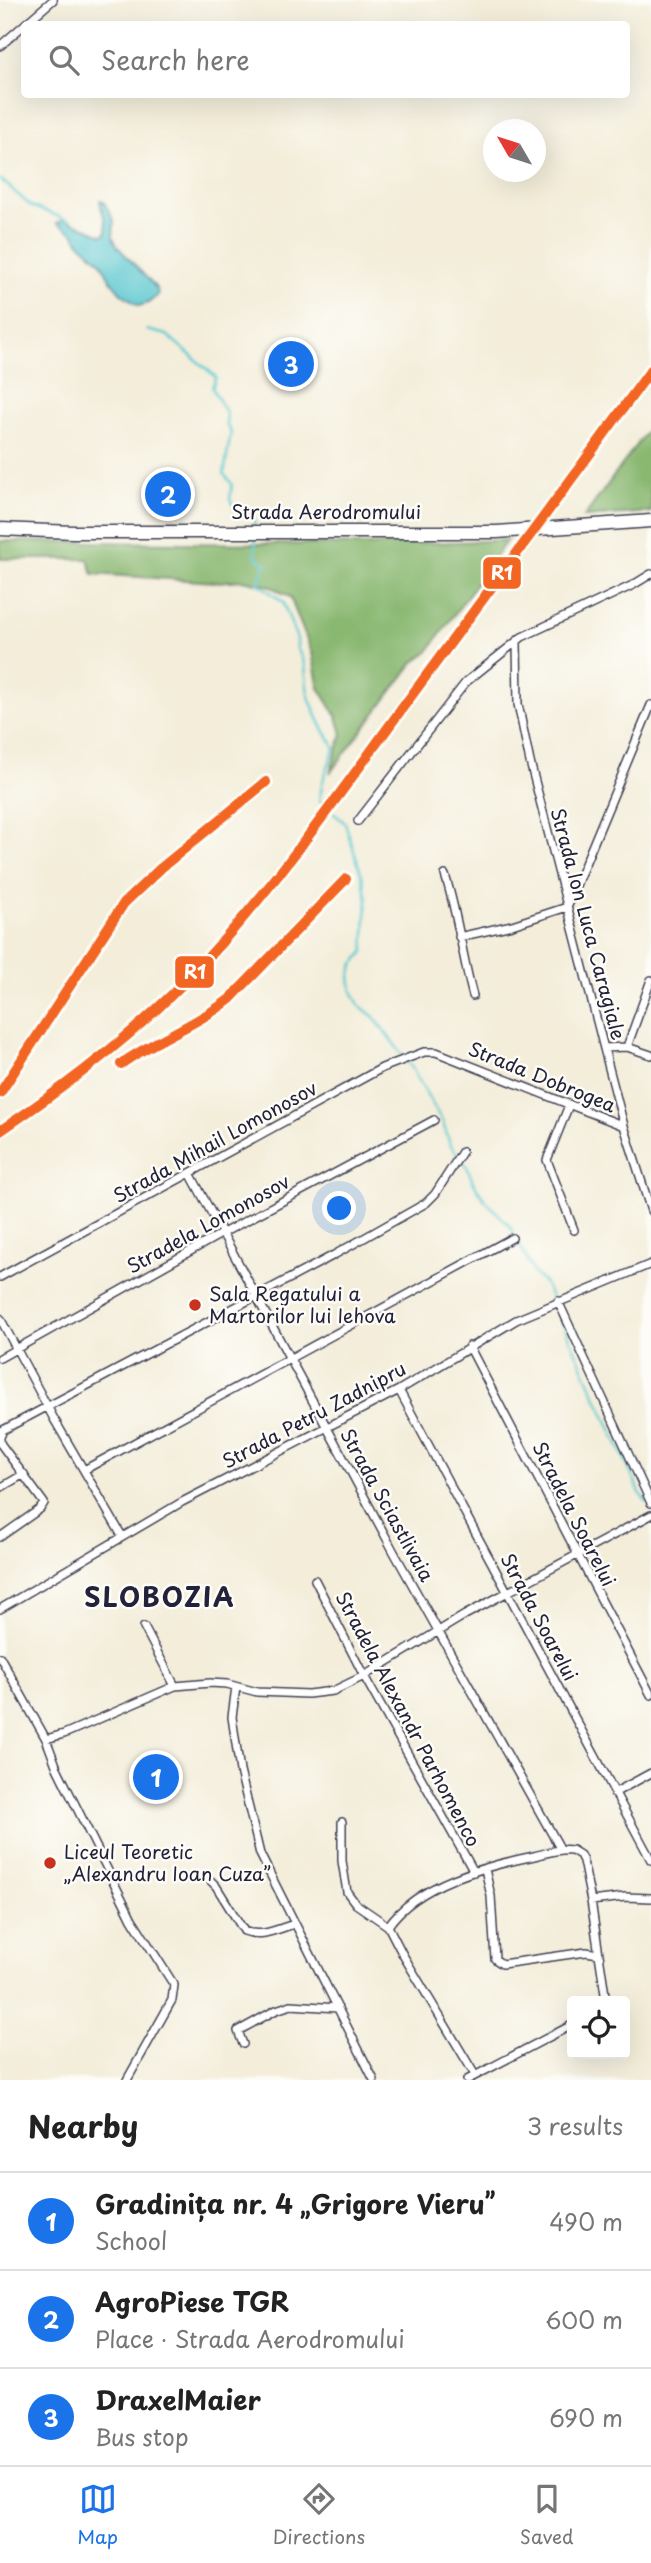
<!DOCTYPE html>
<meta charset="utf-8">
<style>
:root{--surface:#fff;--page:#f6f6f6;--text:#222;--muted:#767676;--line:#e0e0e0;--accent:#1a73e8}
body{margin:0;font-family:"Playpen Sans",sans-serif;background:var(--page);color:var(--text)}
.controls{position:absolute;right:21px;bottom:21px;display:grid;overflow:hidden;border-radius:7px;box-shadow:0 7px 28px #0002}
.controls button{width:63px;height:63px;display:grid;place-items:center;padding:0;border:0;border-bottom:2px solid var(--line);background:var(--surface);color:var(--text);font:35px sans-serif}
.compass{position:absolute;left:483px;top:119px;width:63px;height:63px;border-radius:50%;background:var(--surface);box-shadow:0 7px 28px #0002;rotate:309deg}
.you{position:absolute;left:340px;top:1209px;width:24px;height:24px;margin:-18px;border:5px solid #fff;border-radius:50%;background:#1a73e8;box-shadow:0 0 0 10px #1a73e833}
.badge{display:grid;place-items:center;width:46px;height:46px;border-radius:50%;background:var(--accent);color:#fff;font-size:23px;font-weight:700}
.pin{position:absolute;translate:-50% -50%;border:4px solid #fff;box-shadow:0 2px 7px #0006}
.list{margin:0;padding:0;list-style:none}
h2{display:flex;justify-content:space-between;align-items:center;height:91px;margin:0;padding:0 28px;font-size:30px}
h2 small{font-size:23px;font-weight:400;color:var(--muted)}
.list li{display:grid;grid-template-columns:46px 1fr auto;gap:21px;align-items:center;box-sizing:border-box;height:98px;padding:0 28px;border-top:2px solid var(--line)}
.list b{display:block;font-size:26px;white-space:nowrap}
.list p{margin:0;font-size:23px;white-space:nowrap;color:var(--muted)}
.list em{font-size:23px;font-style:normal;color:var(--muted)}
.icon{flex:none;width:38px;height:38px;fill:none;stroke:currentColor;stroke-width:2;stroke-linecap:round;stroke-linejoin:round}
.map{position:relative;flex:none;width:651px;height:2080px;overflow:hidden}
.search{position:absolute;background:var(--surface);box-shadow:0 7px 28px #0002;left:21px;right:21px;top:21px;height:77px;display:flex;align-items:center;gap:18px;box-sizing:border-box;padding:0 24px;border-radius:7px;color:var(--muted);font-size:26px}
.sheet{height:385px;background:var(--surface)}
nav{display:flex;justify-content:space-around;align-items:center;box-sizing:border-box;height:98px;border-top:2px solid var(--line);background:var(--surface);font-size:19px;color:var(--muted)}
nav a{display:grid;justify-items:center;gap:4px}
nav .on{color:var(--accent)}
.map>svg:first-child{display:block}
.forest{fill:#89b871;stroke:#566d56;stroke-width:2}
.water{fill:#5bc8d0;stroke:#3e7586;stroke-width:2}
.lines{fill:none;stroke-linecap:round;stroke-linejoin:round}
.stream{stroke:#5bc8d0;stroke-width:2.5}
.minor-casing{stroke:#414053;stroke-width:10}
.trunk-casing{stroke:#414053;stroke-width:15}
.minor{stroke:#fff;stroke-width:7}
.trunk{stroke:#fff;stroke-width:12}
.rail-1-casing{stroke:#fdfcf7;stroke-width:16}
.rail-1{stroke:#f26522;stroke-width:10}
.poi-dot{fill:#c8321e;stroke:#fdfcf7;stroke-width:2.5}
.labels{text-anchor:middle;stroke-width:5;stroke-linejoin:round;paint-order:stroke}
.street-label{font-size:19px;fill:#22223b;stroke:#fdfcf7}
.poi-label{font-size:19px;fill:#22223b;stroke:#fdfcf7;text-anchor:start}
.district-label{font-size:26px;font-weight:bold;letter-spacing:2px;fill:#22223b;stroke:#fdfcf7}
.line-badge{stroke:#fdfcf7;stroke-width:2.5}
.badge-label{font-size:19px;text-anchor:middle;font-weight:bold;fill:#fff}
</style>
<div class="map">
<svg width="651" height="2080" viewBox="0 0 651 2080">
<rect width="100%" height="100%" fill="#fdfcf7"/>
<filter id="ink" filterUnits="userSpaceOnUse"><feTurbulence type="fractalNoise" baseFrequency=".0143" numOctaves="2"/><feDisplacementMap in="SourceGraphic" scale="14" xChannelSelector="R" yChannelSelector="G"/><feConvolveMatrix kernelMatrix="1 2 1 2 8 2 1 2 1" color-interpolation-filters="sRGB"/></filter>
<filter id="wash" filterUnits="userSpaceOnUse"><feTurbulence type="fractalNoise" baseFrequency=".00686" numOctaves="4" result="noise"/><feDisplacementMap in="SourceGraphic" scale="28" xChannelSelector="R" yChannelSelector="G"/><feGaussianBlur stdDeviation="1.57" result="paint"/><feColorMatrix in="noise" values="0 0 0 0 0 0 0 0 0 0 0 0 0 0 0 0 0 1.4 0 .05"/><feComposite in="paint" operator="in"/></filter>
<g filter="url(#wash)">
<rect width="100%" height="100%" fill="#f3edd9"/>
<path class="forest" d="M651 425V512L584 517Z
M507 540 427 653 413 663 330 773 342 734 337 717 319 688 312 653 290 597 270 586 243 580 216 582 93 574 88 559H0V541L374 545Z"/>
<path class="water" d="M100 200 104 202 114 221 113 237 117 246 157 289 158 295 148 303 139 306 121 293 111 281 100 261 81 244 73 233 57 223 65 219 102 235 106 234C108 221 101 213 100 200Z"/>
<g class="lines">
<path class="stream" d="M0 179 31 206 68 220
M147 330 167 335 216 377 212 388 227 414 226 424 231 432 224 474 232 484 230 499 236 512 249 511 254 519 255 528
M255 535 256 557 266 564 258 583 283 602 297 639V649C311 668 302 682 311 702 317 718 325 734 335 747L324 777 319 800 345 823 362 876 367 899 364 952 353 965 350 977 352 991 359 1005 374 1017 412 1068 443 1123 450 1144 467 1166 472 1180 485 1200 510 1226 535 1275 544 1282 641 1495 647 1502"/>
</g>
</g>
<g filter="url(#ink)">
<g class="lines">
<g class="minor-casing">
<path id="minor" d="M25 24 53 0
M0 46 24 25
M517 642 518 704 530 762 624 1126 651 1211
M358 821 466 682 522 637 633 585 651 574
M445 875C458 915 462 956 473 996
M459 937 512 925 567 907 651 705
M627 1047 651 980
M604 1048 627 1047 651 1055
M569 1105 547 1160 574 1230
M190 1173 395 1554 561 1850
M0 1277 382 1068 424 1052H436L624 1126
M558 1301 651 1503
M0 1318 54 1419 122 1536
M469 1346 651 1695
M0 1358 221 1234 434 1120
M399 1390 651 1860
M0 1437 3 1430 334 1255 426 1203 435 1194 462 1152
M0 1439V1443L44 1503 40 1509 0 1537
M84 1470 512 1238
M0 1488 24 1474
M315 1580 364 1676 474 1872
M0 1609 182 1502 399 1390 516 1320 651 1264
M144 1627 175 1686
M0 1657 46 1739 57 1768 132 1919 174 1985 172 2000 127 2080
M236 1687 232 1717 240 1771 260 1854 374 2080
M46 1739 64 1734 175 1686 210 1683 227 1684 257 1692 308 1694 333 1691 364 1676 465 1615 651 1515
M614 1793 651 1773
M342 1822V1861L347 1892 356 1904 388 1926 403 1955 475 2075
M485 1869 491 1896 495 1959 502 1964 586 1952 599 1954
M208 1878 216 1886 244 1931C261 1938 278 1929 294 1924
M591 1901 625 1897 651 1898
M388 1926C418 1883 486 1866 534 1856 547 1853 560 1848 572 1850L580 1855 583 1861 591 1901 606 2001
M243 2044 238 2031 276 2010 291 2005 338 2008
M467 2080 572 2025"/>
</g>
<g class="trunk-casing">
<path id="trunk" d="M0 529 73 532H497L651 521"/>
</g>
<use href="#minor" class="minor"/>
<use href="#trunk" class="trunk"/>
<g class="rail-1-casing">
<path id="rail-1" d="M121 1064C156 1039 197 1025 230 999L346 879
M0 1093 124 903 161 868 266 782
M0 1131C56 1093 110 1053 159 1007 255 917 331 805 409 699 490 590 571 480 651 370"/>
</g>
<use href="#rail-1" class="rail-1"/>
</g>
</g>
<g class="poi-dot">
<circle cx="195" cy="1305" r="7"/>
<circle cx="50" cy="1863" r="7"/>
</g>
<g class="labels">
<g class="street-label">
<text x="326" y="519">Strada Aerodromului</text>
<text transform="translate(588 924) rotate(75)" y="7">Strada Ion Luca Caragiale</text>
<text transform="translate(542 1077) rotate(22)" y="7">Strada Dobrogea</text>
<text transform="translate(215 1142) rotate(-29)" y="7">Strada Mihail Lomonosov</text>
<text transform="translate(208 1224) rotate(-29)" y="7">Stradela Lomonosov</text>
<text transform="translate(314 1415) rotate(-28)" y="7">Strada Petru Zadnipru</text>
<text transform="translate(387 1505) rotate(61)" y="7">Strada Sciastlivaia</text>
<text transform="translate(574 1514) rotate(63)" y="7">Stradela Soarelui</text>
<text transform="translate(539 1617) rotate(62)" y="7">Strada Soarelui</text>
<text transform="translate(408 1719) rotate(62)" y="7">Stradela Alexandr Parhomenco</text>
</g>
<g class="poi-label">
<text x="209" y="1301">Sala Regatului a<tspan x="209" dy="22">Martorilor lui Iehova</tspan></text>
<text x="64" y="1859">Liceul Teoretic<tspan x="64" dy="22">„Alexandru Ioan Cuza”</tspan></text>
</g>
<g class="district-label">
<text x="160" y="1607">SLOBOZIA</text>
</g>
</g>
<g class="line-badge">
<rect x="482" y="556" width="40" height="34" rx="7" fill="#f26522"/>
<rect x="174" y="955" width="41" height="34" rx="7" fill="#f26522"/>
</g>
<g class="badge-label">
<text x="502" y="580">R1</text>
<text x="195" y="979">R1</text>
</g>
</svg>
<div class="controls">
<button><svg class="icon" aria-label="locate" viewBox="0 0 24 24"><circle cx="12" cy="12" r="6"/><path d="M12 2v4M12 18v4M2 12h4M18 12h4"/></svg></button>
</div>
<svg class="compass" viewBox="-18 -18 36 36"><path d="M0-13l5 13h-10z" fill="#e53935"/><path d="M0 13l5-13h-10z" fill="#767676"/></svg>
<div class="you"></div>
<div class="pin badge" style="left:156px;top:1777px">1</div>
<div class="pin badge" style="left:168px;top:494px">2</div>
<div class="pin badge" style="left:291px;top:364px">3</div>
<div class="search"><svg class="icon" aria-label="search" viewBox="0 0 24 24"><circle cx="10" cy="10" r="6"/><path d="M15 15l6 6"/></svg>Search here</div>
</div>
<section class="sheet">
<h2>Nearby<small>3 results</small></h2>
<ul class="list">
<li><span class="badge">1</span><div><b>Gradinița nr. 4 „Grigore Vieru”</b><p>School</p></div><em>490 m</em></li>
<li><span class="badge">2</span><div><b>AgroPiese TGR</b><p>Place · Strada Aerodromului</p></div><em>600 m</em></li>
<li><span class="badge">3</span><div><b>DraxelMaier</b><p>Bus stop</p></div><em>690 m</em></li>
</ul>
</section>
<nav>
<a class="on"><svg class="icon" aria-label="map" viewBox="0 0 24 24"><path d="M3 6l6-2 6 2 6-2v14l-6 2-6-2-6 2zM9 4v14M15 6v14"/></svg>Map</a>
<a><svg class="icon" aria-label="directions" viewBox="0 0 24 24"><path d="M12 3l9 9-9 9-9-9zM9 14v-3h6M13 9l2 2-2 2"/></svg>Directions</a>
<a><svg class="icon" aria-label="saved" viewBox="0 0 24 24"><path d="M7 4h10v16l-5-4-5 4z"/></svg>Saved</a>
</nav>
